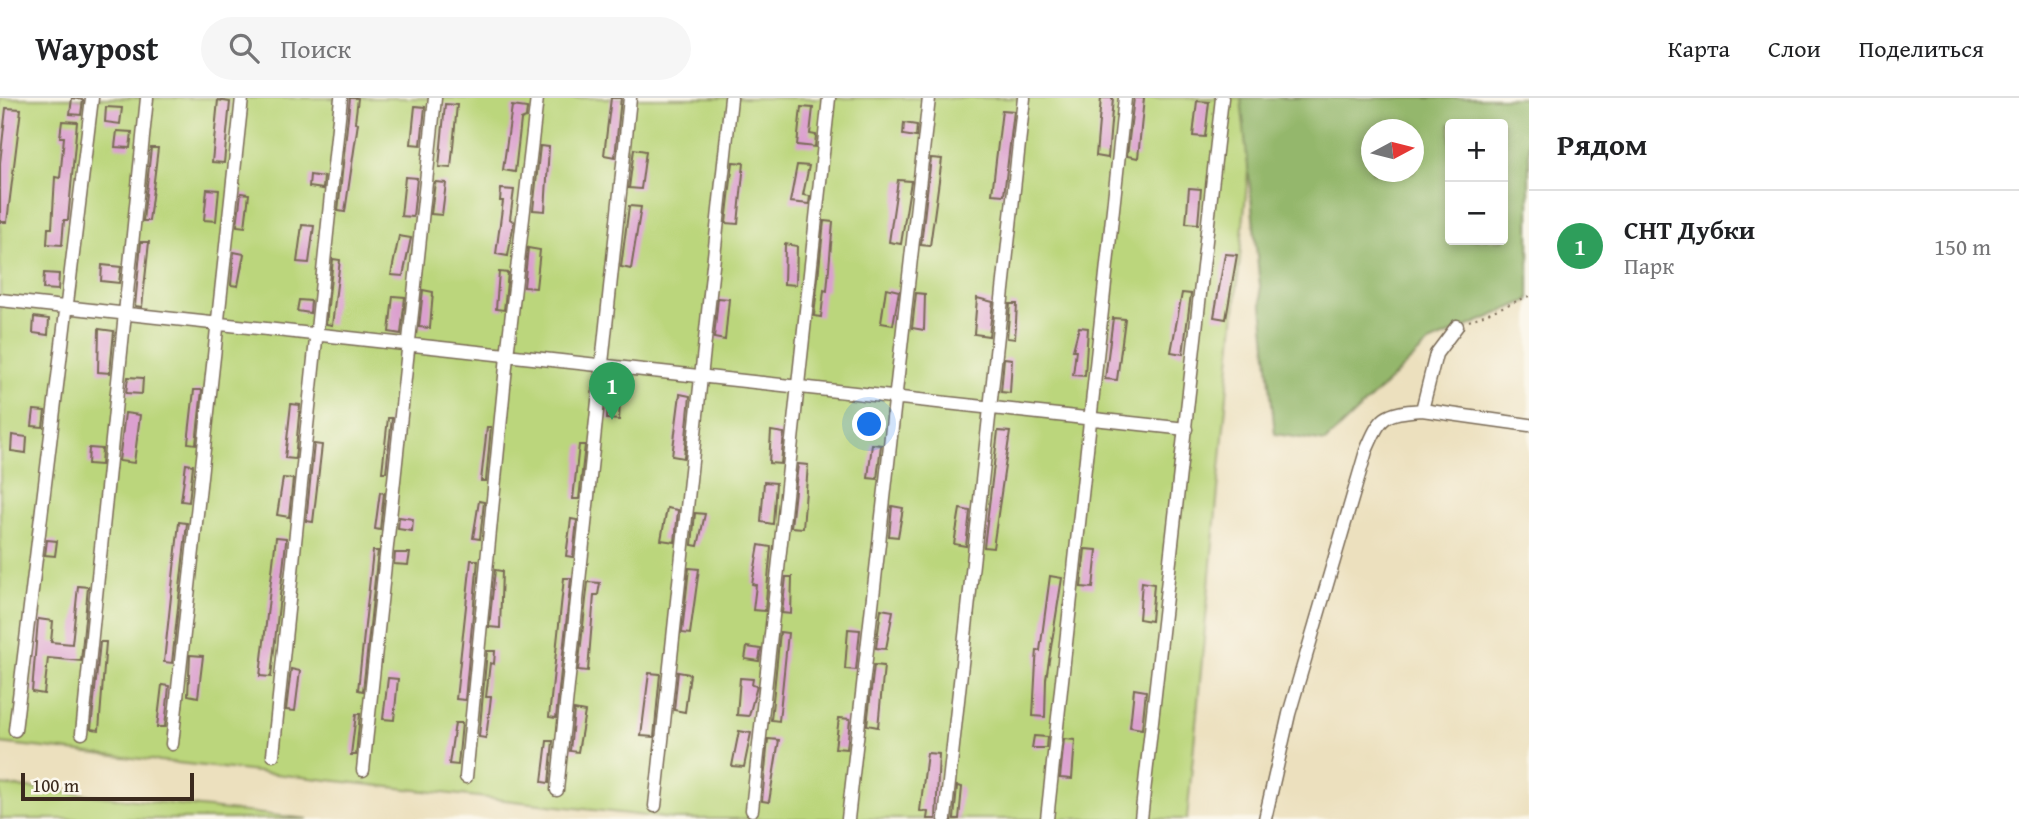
<!DOCTYPE html>
<html lang="ru">
<meta charset="utf-8">
<style>
:root{--surface:#fff;--page:#f6f6f6;--text:#202124;--muted:#757577;--line:#e0e0e0;--accent:#2563eb}
body{margin:0;font-family:"Gentium Book Plus",serif;background:var(--page);color:var(--text)}
.controls{position:absolute;right:21px;top:21px;display:grid;overflow:hidden;border-radius:7px;box-shadow:0 4px 10px #0003}
.controls button{width:63px;height:63px;display:grid;place-items:center;padding:0;border:0;border-bottom:2px solid var(--line);background:var(--surface);color:var(--text);font:35px sans-serif}
.compass{position:absolute;left:1361px;top:21px;width:63px;height:63px;border-radius:50%;background:var(--surface);box-shadow:0 4px 10px #0003;rotate:83deg}
.scale{position:absolute;left:21px;bottom:18px;width:173px;box-sizing:border-box;padding-left:7px;border:4px solid #3b2a1e;border-top:0;font-size:19px;line-height:24px;white-space:nowrap;color:#3b2a1e;-webkit-text-stroke:5px #fbf7ec;paint-order:stroke}
.you{position:absolute;left:870px;top:327px;width:24px;height:24px;margin:-18px;border:5px solid #fff;border-radius:50%;background:#1a73e8;box-shadow:0 0 0 10px #1a73e833}
.badge{display:grid;place-items:center;width:46px;height:46px;border-radius:50%;background:var(--accent);color:#fff;font-size:23px;font-weight:700}
.pin{position:absolute;translate:-50% -58px;filter:drop-shadow(0 2px 4px #0008)}
.pin::after{content:'';position:absolute;top:37px;width:24px;height:21px;background:inherit;clip-path:polygon(0 0,100% 0,50% 100%)}
.list{margin:0;padding:0;list-style:none}
h2{display:flex;justify-content:space-between;align-items:center;height:91px;margin:0;padding:0 28px;font-size:30px}
h2 small{font-size:23px;font-weight:400;color:var(--muted)}
.list li{display:grid;grid-template-columns:46px 1fr auto;gap:21px;align-items:center;box-sizing:border-box;height:112px;padding:0 28px;border-top:2px solid var(--line)}
.list b{display:block;font-size:26px;white-space:nowrap}
.list p{margin:0;font-size:23px;white-space:nowrap;color:var(--muted)}
.list em{font-size:23px;font-style:normal;color:var(--muted)}
.icon{flex:none;width:38px;height:38px;fill:none;stroke:currentColor;stroke-width:2;stroke-linecap:round;stroke-linejoin:round}
.map{position:relative;flex:none;width:1529px;height:721px;overflow:hidden}
header{display:flex;align-items:center;gap:42px;box-sizing:border-box;height:98px;padding:0 35px;background:var(--surface);border-bottom:2px solid var(--line)}
header strong{font-size:33px}
nav{display:flex;gap:38px;margin-inline-start:auto;font-size:24px}
.search{width:490px;height:63px;background:var(--page);display:flex;align-items:center;gap:18px;box-sizing:border-box;padding:0 24px;border-radius:38px;color:var(--muted);font-size:26px}
main{display:flex}
aside{flex:1;background:var(--surface)}
.map>svg:first-child{display:block}
.green{fill:#bbd67c;stroke:#7b804d;stroke-width:2}
.forest{fill:#94b76c;stroke:#687045;stroke-width:2;fill-rule:evenodd}
.building{fill:#dba0cf}
.lines{fill:none;stroke-linecap:round;stroke-linejoin:round}
.street-casing{stroke:#796a56;stroke-width:15}
.path{stroke:#796a56;stroke-width:2;stroke-dasharray:2 5;stroke-linecap:butt}
.street{stroke:#fff;stroke-width:12}
</style>
<header>
<strong>Waypost</strong>
<div class="search"><svg class="icon" aria-label="search" viewBox="0 0 24 24"><circle cx="10" cy="10" r="6"/><path d="M15 15l6 6"/></svg>Поиск</div>
<nav><a>Карта</a><a>Слои</a><a>Поделиться</a></nav>
</header>
<main>
<div class="map">
<svg width="1529" height="721" viewBox="0 0 1529 721">
<rect width="100%" height="100%" fill="#fbf7ec"/>
<filter id="ink" filterUnits="userSpaceOnUse"><feTurbulence type="fractalNoise" baseFrequency=".0143" numOctaves="2"/><feDisplacementMap in="SourceGraphic" scale="14" xChannelSelector="R" yChannelSelector="G"/><feConvolveMatrix kernelMatrix="1 2 1 2 8 2 1 2 1" color-interpolation-filters="sRGB"/></filter>
<filter id="wash" filterUnits="userSpaceOnUse"><feTurbulence type="fractalNoise" baseFrequency=".00686" numOctaves="4" result="noise"/><feDisplacementMap in="SourceGraphic" scale="28" xChannelSelector="R" yChannelSelector="G"/><feGaussianBlur stdDeviation="1.57" result="paint"/><feColorMatrix in="noise" values="0 0 0 0 0 0 0 0 0 0 0 0 0 0 0 0 0 1.4 0 .05"/><feComposite in="paint" operator="in"/></filter>
<g filter="url(#wash)">
<rect width="100%" height="100%" fill="#ece0be"/>
<path class="green" d="M0 0H1255L1187 721H673L0 645Z
M0 687 308 721H0Z"/>
<path class="forest" d="M1241 0H1529V202L1429 245 1325 344 1275 336ZM1450 26H1503V142H1450ZM1372 32H1414V74H1372Z"/>
<g id="blocks">
<path class="building" d="M72 0 83 2 81 17 70 16Z
M350 0H358L355 24 358 25 345 114 338 113Z
M611 0H621L615 59 604 57Z
M1101 0H1113L1108 60 1096 58Z
M1134 0H1144L1138 60 1127 58Z
M218 2 230 4 224 65 212 64Z
M1197 3 1209 4 1205 39 1193 38Z
M445 6 457 7 451 70 439 69Z
M415 8 425 9 421 47 411 46Z
M512 8 527 10 526 20 521 22 515 74 503 72Z
M106 9 122 10 120 26 105 24Z
M801 9 813 10 810 36 816 37 815 49 797 47Z
M6 10 21 11 7 124H0V65Z
M1002 12 1014 13 1004 97 992 96Z
M62 23 77 24 68 122H64L62 147 47 146 48 130H52L55 79 60 80 64 39H60Z
M904 25 917 27 916 39 903 37Z
M117 33 132 34 130 50 115 49Z
M540 48 549 49 545 113 533 112Z
M151 50H158L149 123H143Z
M634 51 646 53 641 91 629 90Z
M931 60 942 61 930 148 921 147Z
M733 64 744 65 738 126 726 125Z
M797 67 809 68 803 97 810 98 809 106 790 104Z
M310 77 324 79 323 91 309 89Z
M405 79 417 80 413 119 401 118Z
M898 82 911 83 901 146 889 144Z
M435 84 446 85 442 117 431 116Z
M1189 90 1201 91 1198 126 1186 125Z
M207 91 219 92 216 123 204 122Z
M501 91 514 92 510 121 514 124 508 158 496 156 503 103H500Z
M241 95 249 96 245 129 237 128Z
M629 108 641 109 631 171 621 169Z
M824 123 833 124 827 193 824 192 821 219 814 218Z
M302 127 314 128 309 165 297 164Z
M399 138 411 140 403 178 391 177Z
M141 144H149L142 209 135 208Z
M785 146 797 148 796 187 784 186Z
M528 150 540 152 536 190 524 189Z
M234 154 244 156 238 188 231 187Z
M1225 156 1237 157 1226 221 1214 219Z
M333 161 340 162 332 227 326 226Z
M102 167 121 169 119 185 101 183Z
M499 174 508 175 504 212 496 211Z
M44 175 59 176 58 192 43 191Z
M886 190 899 193 893 227 881 225Z
M423 192 433 194 430 230 419 229Z
M916 195 925 196 924 232 912 230Z
M1182 195 1191 196 1183 256 1171 254Z
M393 198 405 199 401 236 389 234Z
M718 200 729 201 725 242 714 240Z
M977 200 993 204 989 238 974 236Z
M299 202 311 203 310 215 297 213Z
M1010 206H1017L1015 241 1007 240Z
M34 219 49 221 48 237 33 235Z
M1113 220 1125 221 1117 282 1105 281Z
M1079 229 1088 230 1085 278 1073 277 1076 252H1073Z
M99 231 114 233 110 275 98 274Z
M1004 260 1012 261 1010 295 1001 294Z
M128 279 143 280 142 296 126 295Z
M609 281 621 283 619 322 607 321Z
M194 292H202L196 346 188 345Z
M680 296 690 298 684 360 672 358Z
M291 306 300 307 295 361 285 360Z
M34 312 45 313 43 329 32 328Z
M125 315 140 317 134 365 119 363Z
M388 320H392L386 374H382Z
M487 329H491L486 383H481Z
M771 333 784 335 781 366 769 365Z
M998 333 1010 334 993 450 984 449Z
M12 337 27 339 26 355 11 353Z
M314 346 322 347 313 424 306 423Z
M872 346 881 347 877 381 868 380Z
M579 347H585L579 401H573Z
M89 350 102 351 101 367 88 366Z
M186 366 193 367 189 404 181 403Z
M798 366 808 367 803 430 791 429Z
M283 380 293 381 289 419 277 417Z
M764 384 776 385 773 426 761 424Z
M380 394 384 395 380 432 375 431Z
M479 403 484 404 480 441 473 440Z
M892 408 903 410 898 439 889 438Z
M667 410 678 412 675 444 661 442Z
M960 411 970 413 966 448 954 446Z
M695 415 705 416 698 448 692 447Z
M399 419 413 421 412 433 398 431Z
M571 421 577 422 573 459 566 458Z
M179 424 187 425 172 565 164 564Z
M276 439 286 440V444L271 579 260 578Z
M47 442 57 443 55 458 45 457Z
M759 447 771 449 765 513 753 512 756 487 752 486Z
M1085 451 1097 452 1093 490 1081 489Z
M373 453H378L363 593 358 592Z
M395 455H410L408 467 394 466Z
M471 462H478L465 602 456 601Z
M689 470 699 471 690 536 682 535Z
M495 472 502 473 500 530 489 529Z
M1050 478 1062 480 1046 581 1045 619 1033 618 1036 564 1037 552 1040 553Z
M786 479H792L791 516 782 515Z
M564 480H571L556 620 549 619Z
M588 484 600 485 598 497H594L588 573 578 572Z
M1142 484 1154 486 1151 523 1139 521Z
M78 488 88 489 81 563 48 560 44 596 32 594 38 521 53 523 51 544 72 546Z
M881 511 893 513 886 551 876 550Z
M848 531 860 532 856 572 845 571Z
M780 534 788 535 779 623 771 622Z
M100 544H106L99 632 91 631Z
M747 549 761 551 759 563 745 561Z
M487 553H495L494 566 490 565 486 599H491L486 640 479 639Z
M190 557 203 558 198 599 188 597Z
M874 567 884 568 878 629 867 627Z
M291 571 300 573 295 613 286 612Z
M678 574 690 576 685 614 674 612Z
M649 575 660 576 654 639 641 638Z
M388 580 398 581 394 622 383 621Z
M740 580 753 581 752 587 757 588 749 618 737 617Z
M162 587 169 588 165 629H157Z
M1134 591 1146 593 1142 631 1130 629Z
M574 612 585 614 578 654 570 653Z
M356 616H360L356 657H351Z
M839 620 850 621 847 651 835 650Z
M455 625H462L458 667 449 666Z
M739 633 751 635 744 669 732 668Z
M1034 638 1047 639 1046 650H1032Z
M768 641 779 642 769 704 762 703Z
M1064 641 1075 642 1072 681 1060 680Z
M547 643H553L549 685 542 684Z
M927 655 939 656 936 721H927L928 714 920 713Z
M957 688 962 689 959 721H954Z"/>
</g>
</g>
<g filter="url(#ink)">
<use href="#blocks" fill-opacity="0" stroke="#796a56" stroke-width="2"/>
<g class="lines">
<g class="street-casing">
<path id="street" d="M0 202 1186 331
M1422 312 1529 327
M15 632 92 0
M82 635 147 0
M172 646 242 0
M273 657 341 0
M363 672 435 0
M466 679 507 258 537 0
M557 692 630 0
M655 708 731 0
M752 712 829 0
M848 721 929 0
M945 721 1024 0
M1047 721 1125 0
M1141 721 1222 0
M1265 721 1289 616 1366 353C1381 318 1383 315 1422 312L1436 256 1457 228"/>
</g>
<path class="path" d="M1469 223 1529 198"/>
<use href="#street" class="street"/>
</g>
</g>
</svg>
<div class="controls">
<button>+</button>
<button>−</button>
</div>
<svg class="compass" viewBox="-18 -18 36 36"><path d="M0-13l5 13h-10z" fill="#e53935"/><path d="M0 13l5-13h-10z" fill="#757577"/></svg>
<div class="scale">100 m</div>
<div class="you"></div>
<div class="pin badge" style="left:612px;top:322px;background:#2e9e5b">1</div>
</div>
<aside>
<h2>Рядом<small></small></h2>
<ul class="list">
<li><span class="badge" style="background:#2e9e5b">1</span><div><b>СНТ Дубки</b><p>Парк</p></div><em>150 m</em></li>
</ul>
</aside>
</main>
